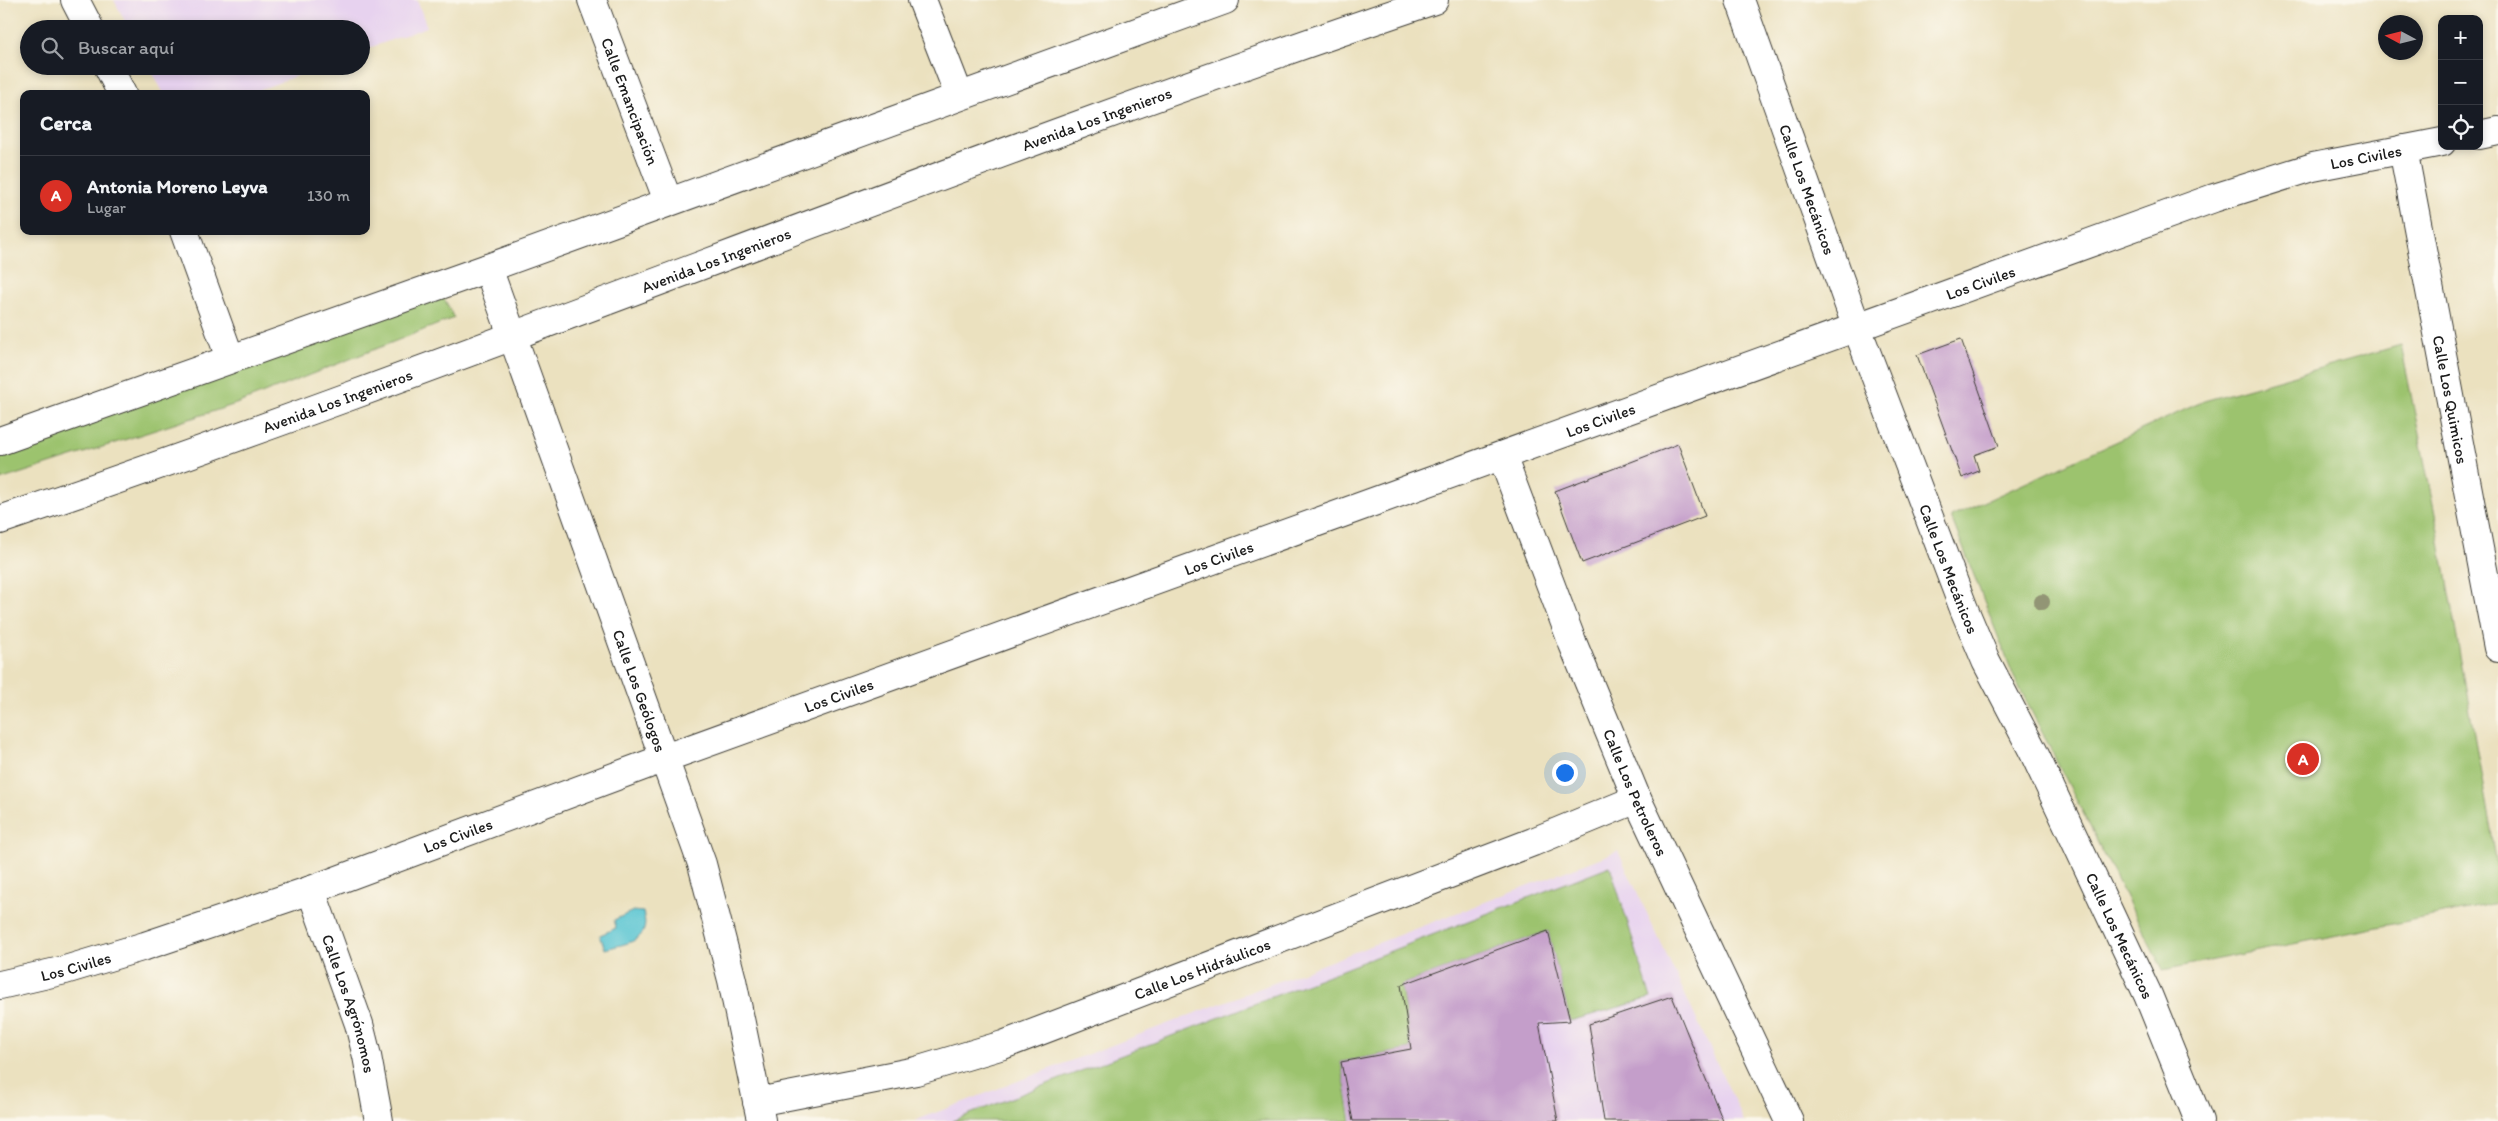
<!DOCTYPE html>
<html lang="es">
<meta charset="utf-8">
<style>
:root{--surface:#171b24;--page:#242831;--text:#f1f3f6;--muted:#9ea1a6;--line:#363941;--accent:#d93025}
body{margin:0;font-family:Itim,sans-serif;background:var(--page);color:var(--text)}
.controls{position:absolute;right:15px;top:15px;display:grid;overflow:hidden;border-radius:10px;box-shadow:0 2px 8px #0003}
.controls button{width:45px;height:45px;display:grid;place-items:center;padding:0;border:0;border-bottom:1px solid var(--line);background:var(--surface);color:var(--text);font:25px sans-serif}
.compass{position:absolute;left:2378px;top:15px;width:45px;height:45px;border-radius:50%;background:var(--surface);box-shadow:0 2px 8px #0003;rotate:277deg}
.you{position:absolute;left:1564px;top:772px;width:18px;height:18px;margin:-12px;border:4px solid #fff;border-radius:50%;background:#1a73e8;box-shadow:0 0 0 8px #1a73e833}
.badge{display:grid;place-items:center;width:32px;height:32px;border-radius:50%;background:var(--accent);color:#fff;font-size:16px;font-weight:700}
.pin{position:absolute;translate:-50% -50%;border:2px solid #fff;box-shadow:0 1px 5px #0006}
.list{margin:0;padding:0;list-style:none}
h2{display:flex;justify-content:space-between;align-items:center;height:65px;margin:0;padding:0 20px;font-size:21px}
h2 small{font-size:16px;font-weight:400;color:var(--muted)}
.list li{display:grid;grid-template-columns:32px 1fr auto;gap:15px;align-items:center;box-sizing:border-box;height:80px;padding:0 20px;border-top:1px solid var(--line)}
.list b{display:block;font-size:19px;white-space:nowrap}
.list p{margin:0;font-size:16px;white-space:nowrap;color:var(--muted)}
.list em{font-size:16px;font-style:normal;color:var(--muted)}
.icon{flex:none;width:28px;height:28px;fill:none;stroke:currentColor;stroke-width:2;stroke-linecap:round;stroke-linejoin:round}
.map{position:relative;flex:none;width:2498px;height:1121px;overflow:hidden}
.search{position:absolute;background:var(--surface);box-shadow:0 2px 8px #0003;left:20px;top:20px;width:350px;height:55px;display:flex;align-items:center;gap:12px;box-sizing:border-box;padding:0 18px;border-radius:28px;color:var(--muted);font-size:19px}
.panel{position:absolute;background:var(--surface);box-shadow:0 2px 8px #0003;left:20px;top:90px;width:350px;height:145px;border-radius:10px}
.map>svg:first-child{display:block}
.built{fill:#e7d2ef}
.green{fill:#9cc36e;stroke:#5c7045}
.water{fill:#59c5d2;stroke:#3a7077}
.building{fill:#c49eca}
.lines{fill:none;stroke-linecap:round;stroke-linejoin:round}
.minor-casing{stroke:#3b3a34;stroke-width:30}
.tertiary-casing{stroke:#3b3a34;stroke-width:30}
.minor{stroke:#fff;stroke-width:28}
.tertiary{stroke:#fff;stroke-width:28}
.tree{fill:#929575}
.labels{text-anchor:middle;stroke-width:4.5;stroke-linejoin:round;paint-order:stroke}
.street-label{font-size:16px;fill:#1c1c1c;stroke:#fbf7ec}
</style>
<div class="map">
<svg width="2498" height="1121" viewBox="0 0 2498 1121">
<rect width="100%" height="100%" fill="#fbf7ec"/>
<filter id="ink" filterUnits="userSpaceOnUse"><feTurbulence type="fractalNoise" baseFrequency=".02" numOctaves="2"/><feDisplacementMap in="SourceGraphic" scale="10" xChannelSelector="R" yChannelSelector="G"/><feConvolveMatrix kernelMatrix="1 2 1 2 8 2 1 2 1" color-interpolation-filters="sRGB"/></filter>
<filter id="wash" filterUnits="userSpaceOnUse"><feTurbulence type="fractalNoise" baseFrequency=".0096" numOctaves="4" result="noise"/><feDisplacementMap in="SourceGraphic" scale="20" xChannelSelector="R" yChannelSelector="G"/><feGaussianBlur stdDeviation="1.12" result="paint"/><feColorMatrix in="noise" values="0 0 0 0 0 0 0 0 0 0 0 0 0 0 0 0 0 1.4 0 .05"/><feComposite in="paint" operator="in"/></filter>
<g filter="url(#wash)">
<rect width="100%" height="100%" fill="#ebe1bf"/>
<path class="built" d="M114 0H417L427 27 361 51V29H129Z
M149 66H322L249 94H164Z
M1618 851 1744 1121H914Z"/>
<path class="green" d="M440 290 454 318 236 404 0 480V444Z
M2401 345 2435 514 2498 870V903L2163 970 2014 677 1951 517 2204 401Z
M1610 866 1651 998 1570 1021 1548 931 1401 985 1411 1049 1341 1062 1351 1121H952Z"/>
<path class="water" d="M633 911 643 912C652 942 627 943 605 949L600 935 616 928 614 920Z"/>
<g id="blocks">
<path class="building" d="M1961 339 1999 446 1974 455 1979 471 1962 478 1917 355Z
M1678 444 1705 516 1582 563 1555 491Z
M1548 931 1570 1021 1539 1023 1558 1121H1353L1341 1062 1411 1049 1401 985Z
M1672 996 1723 1121H1604L1589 1024Z"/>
</g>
</g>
<g filter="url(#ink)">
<use href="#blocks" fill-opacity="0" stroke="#3b3a34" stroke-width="1"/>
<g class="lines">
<g class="minor-casing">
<g id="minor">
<path d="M75 0 90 29"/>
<path id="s1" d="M592 0 668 201"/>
<path d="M922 0 959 95"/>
<path id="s2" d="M1740 0 1857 328 1964 609 1986 661 2033 751 2148 995 2199 1121"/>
<path d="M108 66 122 94"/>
<path d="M2479 135 2498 131"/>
<path id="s3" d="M2403 149 2498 648"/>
<path d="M184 231 230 358"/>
<path id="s4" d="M488 268 702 864 732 980 761 1120"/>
<path id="s5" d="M1502 456 1573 644 1637 799 1789 1121"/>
<path id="s6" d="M311 890 359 1024 367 1056 379 1121"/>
<path id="s7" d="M0 985 65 970 145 946 311 890 665 758 2214 198 2313 167 2442 142"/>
<path id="s8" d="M757 1102 916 1071 1003 1045 1533 842 1637 799"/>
</g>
</g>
<g class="tertiary-casing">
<g id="tertiary">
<path d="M0 441 488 268 1225 0"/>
<path id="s9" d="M0 520C481 357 952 162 1434 0"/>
</g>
</g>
<use href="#minor" class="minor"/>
<use href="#tertiary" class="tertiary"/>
</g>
<circle class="tree" cx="2042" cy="602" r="8"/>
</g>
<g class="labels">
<g class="street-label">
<text dy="6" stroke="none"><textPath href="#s1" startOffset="108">Calle Emancipación</textPath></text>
<text dy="6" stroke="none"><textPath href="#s9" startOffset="1168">Avenida Los Ingenieros</textPath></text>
<text dy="6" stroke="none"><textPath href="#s7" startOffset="2508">Los Civiles</textPath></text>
<text dy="6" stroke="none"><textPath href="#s2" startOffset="201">Calle Los Mecánicos</textPath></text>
<text dy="6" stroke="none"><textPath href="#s9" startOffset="762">Avenida Los Ingenieros</textPath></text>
<text dy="6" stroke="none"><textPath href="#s7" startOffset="2102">Los Civiles</textPath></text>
<text dy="6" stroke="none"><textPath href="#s3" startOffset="255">Calle Los Quimicos</textPath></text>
<text dy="6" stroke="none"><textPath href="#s9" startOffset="358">Avenida Los Ingenieros</textPath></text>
<text dy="6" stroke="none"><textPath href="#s7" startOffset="1698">Los Civiles</textPath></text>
<text dy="6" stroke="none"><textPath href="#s7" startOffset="1292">Los Civiles</textPath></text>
<text dy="6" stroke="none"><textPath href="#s2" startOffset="606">Calle Los Mecánicos</textPath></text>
<text dy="6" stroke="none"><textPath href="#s4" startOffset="449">Calle Los Geólogos</textPath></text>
<text dy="6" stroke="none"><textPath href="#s7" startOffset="888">Los Civiles</textPath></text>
<text dy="6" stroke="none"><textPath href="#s5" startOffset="362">Calle Los Petroleros</textPath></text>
<text dy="6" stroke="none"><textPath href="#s7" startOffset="482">Los Civiles</textPath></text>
<text dy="6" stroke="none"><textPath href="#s2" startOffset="1011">Calle Los Mecánicos</textPath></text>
<text dy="6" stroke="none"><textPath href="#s7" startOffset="78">Los Civiles</textPath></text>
<text dy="6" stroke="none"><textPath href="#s8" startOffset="466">Calle Los Hidráulicos</textPath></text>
<text dy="6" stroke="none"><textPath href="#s6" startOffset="120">Calle Los Agrónomos</textPath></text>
</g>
</g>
</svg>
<div class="controls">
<button>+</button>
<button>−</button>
<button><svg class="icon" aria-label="locate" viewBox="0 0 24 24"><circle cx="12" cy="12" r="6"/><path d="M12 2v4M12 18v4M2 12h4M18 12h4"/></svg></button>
</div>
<svg class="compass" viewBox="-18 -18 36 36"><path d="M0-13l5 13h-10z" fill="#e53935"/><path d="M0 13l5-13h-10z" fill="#9ea1a6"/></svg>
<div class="you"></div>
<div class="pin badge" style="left:2303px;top:759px">A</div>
<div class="search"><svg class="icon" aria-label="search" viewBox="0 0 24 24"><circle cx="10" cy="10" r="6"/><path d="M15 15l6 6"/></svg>Buscar aquí</div>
<section class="panel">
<h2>Cerca<small></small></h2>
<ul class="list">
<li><span class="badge">A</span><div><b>Antonia Moreno Leyva</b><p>Lugar</p></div><em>130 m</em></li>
</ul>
</section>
</div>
